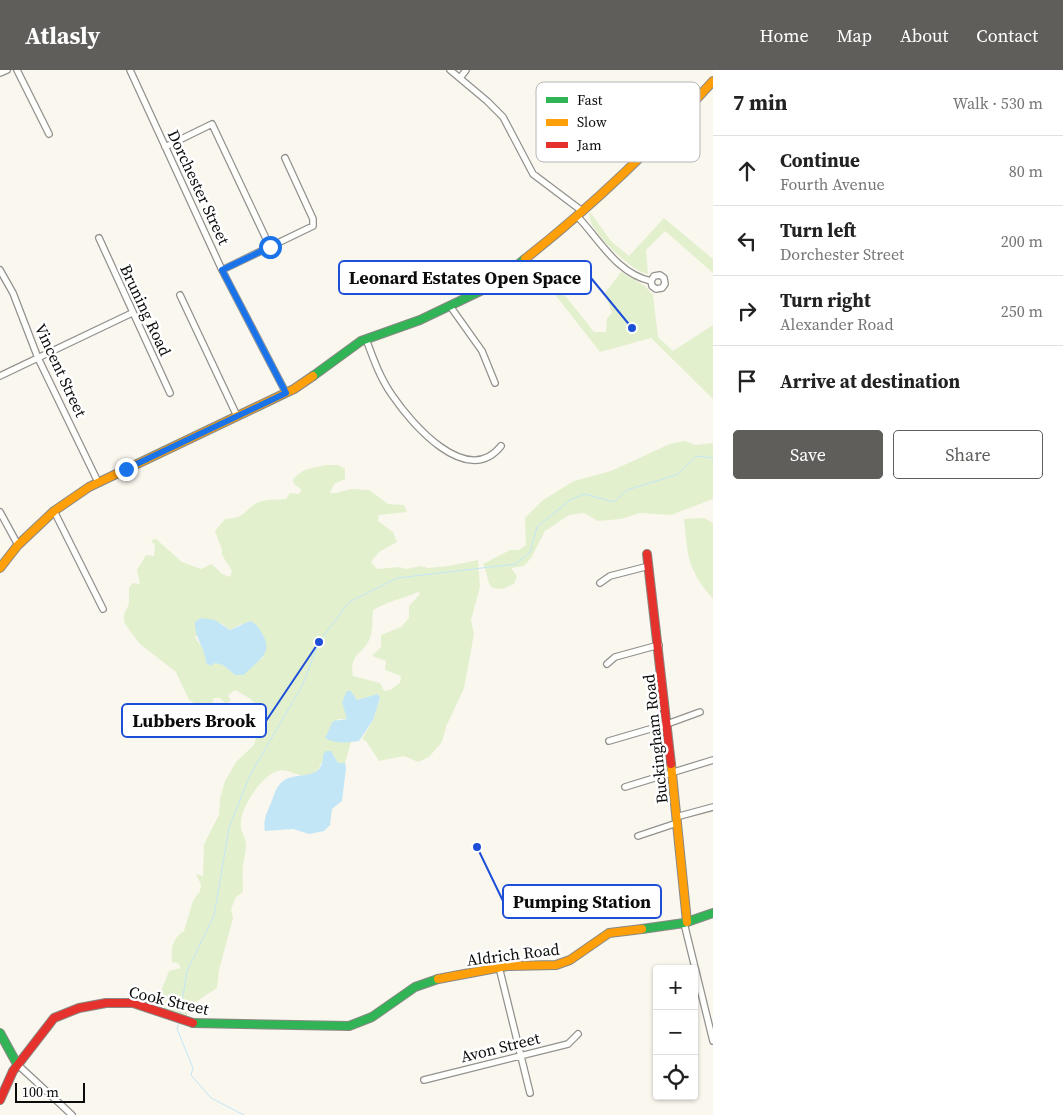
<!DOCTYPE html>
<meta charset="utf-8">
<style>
:root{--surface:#fff;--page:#f6f6f6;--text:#222;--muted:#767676;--line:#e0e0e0;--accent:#5f5e5b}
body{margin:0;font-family:"Source Serif 4",serif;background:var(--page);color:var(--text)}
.controls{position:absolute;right:15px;bottom:15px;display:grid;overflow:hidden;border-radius:5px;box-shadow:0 1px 4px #0004}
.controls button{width:45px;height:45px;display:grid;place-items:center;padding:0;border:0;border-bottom:1px solid var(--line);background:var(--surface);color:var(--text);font:25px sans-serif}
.scale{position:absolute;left:15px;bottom:12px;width:70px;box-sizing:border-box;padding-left:5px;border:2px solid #0b0b0b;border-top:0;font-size:14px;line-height:18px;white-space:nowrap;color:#0b0b0b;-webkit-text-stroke:4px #fff;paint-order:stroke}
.stop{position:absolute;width:15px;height:15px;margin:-11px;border:4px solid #1a73e8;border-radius:50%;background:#fff}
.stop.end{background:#1a73e8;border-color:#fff;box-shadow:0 1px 5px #0008}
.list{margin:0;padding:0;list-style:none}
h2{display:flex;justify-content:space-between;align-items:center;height:65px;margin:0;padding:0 20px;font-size:21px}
h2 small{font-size:16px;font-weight:400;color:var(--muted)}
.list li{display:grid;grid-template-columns:32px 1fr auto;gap:15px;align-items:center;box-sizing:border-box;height:70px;padding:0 20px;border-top:1px solid var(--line)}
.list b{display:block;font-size:19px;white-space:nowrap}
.list p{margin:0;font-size:16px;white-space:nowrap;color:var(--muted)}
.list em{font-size:16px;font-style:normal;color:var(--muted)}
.actions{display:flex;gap:10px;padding:15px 20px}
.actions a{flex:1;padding:11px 0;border:1px solid var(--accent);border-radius:5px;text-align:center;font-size:18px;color:var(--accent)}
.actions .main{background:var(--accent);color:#fff}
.icon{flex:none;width:28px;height:28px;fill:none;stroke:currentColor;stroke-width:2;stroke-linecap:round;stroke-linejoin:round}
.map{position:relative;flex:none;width:713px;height:1045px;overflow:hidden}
header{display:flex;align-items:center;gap:30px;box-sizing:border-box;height:70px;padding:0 25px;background:var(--accent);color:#fff}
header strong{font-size:24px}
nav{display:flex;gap:28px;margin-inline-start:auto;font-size:18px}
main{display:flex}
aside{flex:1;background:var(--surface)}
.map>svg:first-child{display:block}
.green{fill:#e3f0cd;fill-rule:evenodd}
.water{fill:#c3e6f6}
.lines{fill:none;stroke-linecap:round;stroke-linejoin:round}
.stream{stroke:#c3e6f6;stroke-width:1}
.street-casing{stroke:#93918e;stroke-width:8}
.fast-casing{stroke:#898884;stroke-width:10}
.slow-casing{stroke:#898884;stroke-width:10}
.jam-casing{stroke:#898884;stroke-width:10}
.street{stroke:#fefefd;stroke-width:5.5}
.fast{stroke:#30b455;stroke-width:8}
.slow{stroke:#ff9f0a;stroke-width:8}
.jam{stroke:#e5322d;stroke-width:8}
.route{stroke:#1a73e8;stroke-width:6}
.labels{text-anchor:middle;stroke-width:5;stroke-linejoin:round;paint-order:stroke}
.street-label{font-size:16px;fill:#0b0b0b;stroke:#fff}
.key{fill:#fff;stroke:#b6b6b6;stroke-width:1}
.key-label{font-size:14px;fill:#0b0b0b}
.leader{fill:none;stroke:#1d4ed8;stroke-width:2}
.callout-dot{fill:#1d4ed8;stroke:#fff;stroke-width:2}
.callout{fill:#fff;stroke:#1d4ed8;stroke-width:2}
.callout-label{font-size:18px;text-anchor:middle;font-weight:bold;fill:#0b0b0b}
</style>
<header>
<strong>Atlasly</strong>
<nav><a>Home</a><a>Map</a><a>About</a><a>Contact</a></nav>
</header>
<main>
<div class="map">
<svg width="713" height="1045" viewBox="0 0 713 1045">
<rect width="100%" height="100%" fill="#faf7ef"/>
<path class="green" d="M590 142 611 171 629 186 664 148 713 189V203L665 161 646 180 648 204 641 202C627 195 584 158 590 142Z
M537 190 594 262H606L607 248 612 243 605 223 621 202 645 216 653 225 658 267 673 281 713 255V329L651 268 600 282 531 194Z
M684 371 696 375 713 373V429L671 445 640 443 621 449 598 451 584 443 569 445 545 461 531 488 524 496 511 498 517 506 514 514 503 519 492 518C486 510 488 503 483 494L510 480H519L526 475 525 448 543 430 574 411 611 401 670 374Z
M326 395H338L345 399V409L334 414 330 423H336L351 419 369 420 388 434 404 435 407 442 379 445 378 451 393 462 397 472 379 482 371 492 377 499 399 497 406 499 421 496 428 498 448 496 478 490 480 517 471 550 474 564 464 618 446 657 442 672 429 687 418 692 404 686 379 691 366 671 362 669 373 650 380 628 378 624 357 630 351 621 344 635 348 649H337L339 672H351L345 693H338L333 684C330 686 325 688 323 691 319 695 320 700 314 703 299 711 290 697 277 701 261 706 238 741 241 757 242 763 246 769 246 776 246 782 244 788 243 795 242 803 243 813 243 822L236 827 231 839 233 848 219 900 217 918 191 935 186 947 158 936 157 931 169 901 181 898 178 893 172 892C171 878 172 869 184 861L193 831 200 821 201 815 196 804 203 806 204 774 219 745 220 728 225 711 236 692 254 675 262 647 251 629 235 620 228 625 231 631 225 633 220 628H214L211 636 201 637 189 630 176 602 140 574 130 561 124 552V544L129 534V518L133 513 140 514 137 500 146 485 154 486 155 476 151 470 156 469 182 492 201 499 212 494 222 504 230 507 232 501 222 485V480L215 461 225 449C248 448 242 440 259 432 266 429 278 430 286 429L290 423 299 424 302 420 294 414 293 410C303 397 312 399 326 395ZM418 522 420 524 409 536V548L401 557 381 565V577L372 586 386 591 385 600 401 606 400 613 390 620 384 621 380 613 353 606C349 583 363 585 370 568 373 560 372 549 373 540 388 531 402 529 418 522ZM221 553 230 560 241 554 263 588 254 593 244 605H235L223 595 215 593 211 596 206 593 205 582 195 567Z
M704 448 713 453V529C687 499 688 487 684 449Z"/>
<path class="water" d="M201 548 215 550 230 560 250 551C257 554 259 558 263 565 274 585 256 591 244 605H235L223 595 215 593 211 596 206 593C205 576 195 571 195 552Z
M347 621H351L357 630 378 624 380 628 373 650 359 671C348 673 335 674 325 668L333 651 347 649 342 632Z
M326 681H331L338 693H345L346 698 342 731 332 739 330 755 324 761 309 764 293 759 265 761C263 751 266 745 270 735 274 727 275 717 283 711 299 700 323 713 323 684Z"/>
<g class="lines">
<path class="stream" d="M180 945 187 901 214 846 229 758 249 707 303 614 319 572 349 532 397 508 516 494 530 482 537 457 570 430 584 424 614 432 627 420 676 405 697 386 713 388
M179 953 177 959 193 998 191 1005 211 1028 244 1045"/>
<g class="street-casing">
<path id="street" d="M17 0 49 64
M130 0 222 200 286 323
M450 0 487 31 503 47 533 104 582 141
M0 3 7 0
M460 8 466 0
M165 77 212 54 270 177
M577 146C599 169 617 204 651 211L654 206 660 205 664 208 665 214 662 218 656 219 652 216 651 211
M99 168 170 323
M0 200 13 223 38 288 98 412
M222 200 313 156V149L285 88
M180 225 237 346
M450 236 482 281 495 313
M366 269C373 288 380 308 392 325 411 353 467 419 501 376
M0 306 132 243
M54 441 103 539
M0 442 18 475
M600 513 610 506 649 496
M607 594 615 587 659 575
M609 671 667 654 700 642
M625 717 713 690
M676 747 713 737
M638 766 677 753
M684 853 713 971
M499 897 530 1023
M17 994 72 1045
M424 1010 568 974 578 964"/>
</g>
<g class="fast-casing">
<path id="fast" d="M313 306 361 271 420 250 491 216 525 189
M642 859 684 853 713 843
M193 953 349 956 372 947 415 917 438 909
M0 963 17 994"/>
</g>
<g class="slow-casing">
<path id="slow" d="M525 189C592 136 656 75 713 11
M0 498 18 475 54 441 89 417 294 319 313 306
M671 694 687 852
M438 909 507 896 556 895 570 890 609 863 642 859"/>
</g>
<g class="jam-casing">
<path id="jam" d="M647 484 671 694
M0 1030 13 1001 54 948 79 938 106 933H133L193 953"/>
</g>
<use href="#street" class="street"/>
<use href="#fast" class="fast"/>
<use href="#slow" class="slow"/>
<use href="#jam" class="jam"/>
</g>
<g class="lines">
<path class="route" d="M126 399 286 323 222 200 270 177"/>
</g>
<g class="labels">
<g class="street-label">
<text transform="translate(199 117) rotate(65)" y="6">Dorchester Street</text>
<text transform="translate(146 240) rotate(65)" y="6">Bruning Road</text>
<text transform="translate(61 300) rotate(65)" y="6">Vincent Street</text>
<text transform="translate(655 669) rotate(-96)" y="6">Buckingham Road</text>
<text transform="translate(513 884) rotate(-7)" y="6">Aldrich Road</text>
<text transform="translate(169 930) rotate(13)" y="6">Cook Street</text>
<text transform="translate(500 977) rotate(-14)" y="6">Avon Street</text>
</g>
</g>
<rect x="536" y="12" width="164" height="80" rx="8" class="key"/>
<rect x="546" y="27" width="22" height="6" fill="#30b455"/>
<rect x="546" y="49" width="22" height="7" fill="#ff9f0a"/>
<rect x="546" y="72" width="22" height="6" fill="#e5322d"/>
<g class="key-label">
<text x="577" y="35">Fast</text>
<text x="577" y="57">Slow</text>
<text x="577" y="80">Jam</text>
</g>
<path class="leader" d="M632 258L591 208M319 572L266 651M477 777L503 831"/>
<g class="callout-dot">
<circle cx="632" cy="258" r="5"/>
<circle cx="319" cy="572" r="5"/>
<circle cx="477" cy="777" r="5"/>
</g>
<g class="callout">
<rect x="339" y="191" width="252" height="33" rx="5"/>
<rect x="122" y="634" width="144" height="33" rx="5"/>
<rect x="503" y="815" width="158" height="33" rx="5"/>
</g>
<g class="callout-label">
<text x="465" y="214">Leonard Estates Open Space</text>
<text x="194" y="657">Lubbers Brook</text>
<text x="582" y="838">Pumping Station</text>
</g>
</svg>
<div class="controls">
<button>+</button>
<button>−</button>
<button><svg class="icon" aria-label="locate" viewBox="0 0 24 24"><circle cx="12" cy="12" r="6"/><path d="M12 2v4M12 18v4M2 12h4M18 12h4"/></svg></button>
</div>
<div class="scale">100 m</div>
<div class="stop" style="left:270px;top:177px"></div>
<div class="stop end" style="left:126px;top:399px"></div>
</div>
<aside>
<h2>7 min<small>Walk · 530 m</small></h2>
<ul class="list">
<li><svg class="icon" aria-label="ahead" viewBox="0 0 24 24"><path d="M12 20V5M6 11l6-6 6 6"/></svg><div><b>Continue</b><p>Fourth Avenue</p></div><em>80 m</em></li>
<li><svg class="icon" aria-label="left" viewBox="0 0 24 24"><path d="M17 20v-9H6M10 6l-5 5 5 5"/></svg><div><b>Turn left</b><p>Dorchester Street</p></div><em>200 m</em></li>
<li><svg class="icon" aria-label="right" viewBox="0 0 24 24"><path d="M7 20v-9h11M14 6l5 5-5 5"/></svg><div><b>Turn right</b><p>Alexander Road</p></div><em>250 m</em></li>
<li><svg class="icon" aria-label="arrive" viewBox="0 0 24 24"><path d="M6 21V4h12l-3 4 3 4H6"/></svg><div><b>Arrive at destination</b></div></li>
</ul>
<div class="actions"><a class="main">Save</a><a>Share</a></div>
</aside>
</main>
